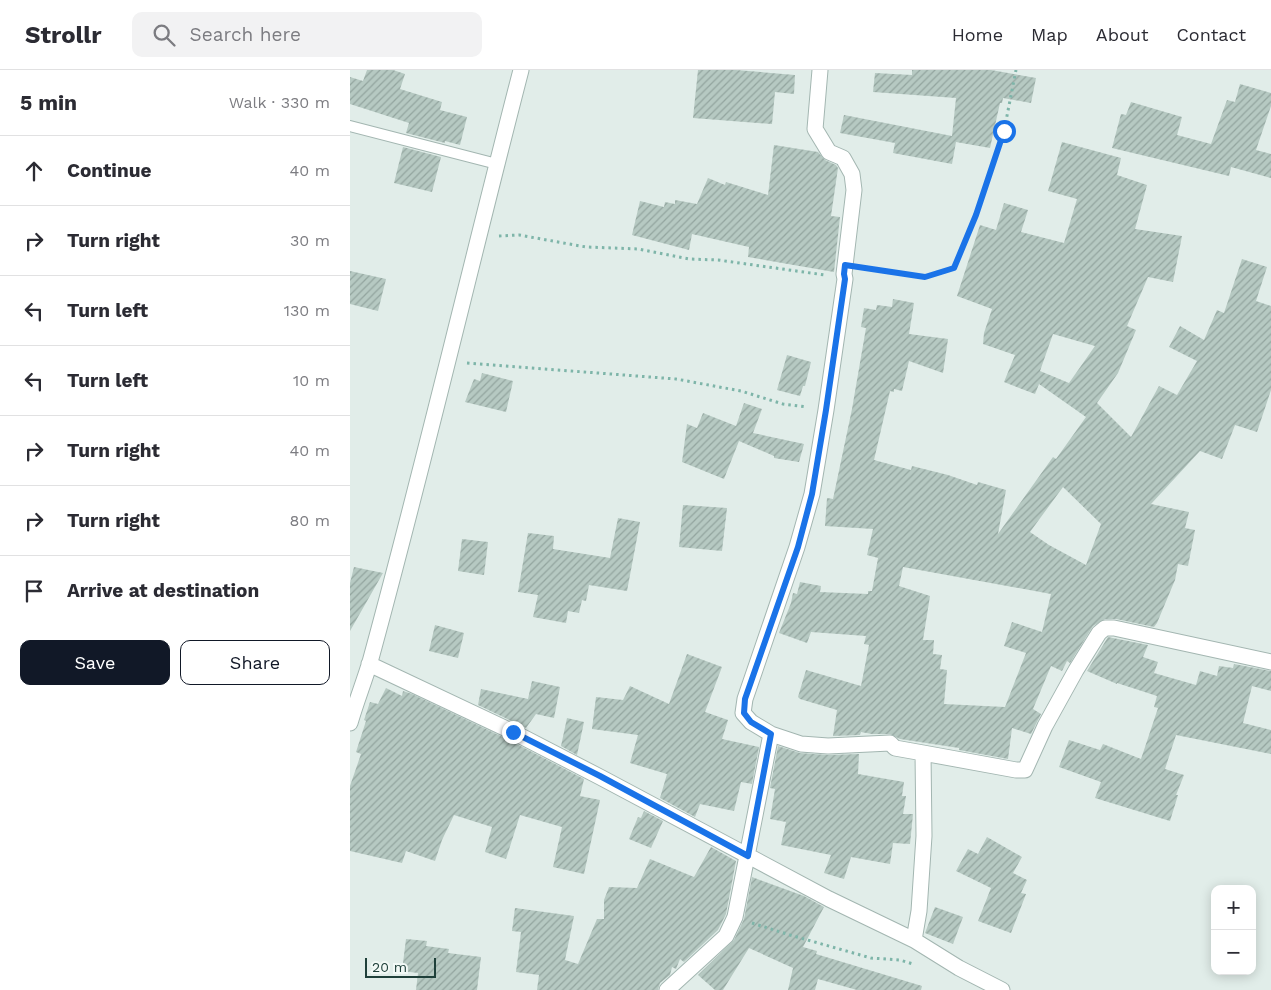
<!DOCTYPE html>
<meta charset="utf-8">
<style>
:root{--surface:#fff;--page:#f2f2f3;--text:#2b2b33;--muted:#7c7c81;--line:#e1e1e2;--accent:#111827}
body{margin:0;font-family:"Work Sans",sans-serif;background:var(--page);color:var(--text)}
.controls{position:absolute;right:15px;bottom:15px;display:grid;overflow:hidden;border-radius:10px;box-shadow:0 2px 12px #0003}
.controls button{width:45px;height:45px;display:grid;place-items:center;padding:0;border:0;border-bottom:1px solid var(--line);background:var(--surface);color:var(--text);font:25px sans-serif}
.scale{position:absolute;left:15px;bottom:12px;width:71px;box-sizing:border-box;padding-left:5px;border:2px solid #1f403a;border-top:0;font-size:14px;line-height:18px;white-space:nowrap;color:#1f403a;-webkit-text-stroke:4px #f2f9f6;paint-order:stroke}
.stop{position:absolute;width:15px;height:15px;margin:-11px;border:4px solid #1a73e8;border-radius:50%;background:#fff}
.stop.end{background:#1a73e8;border-color:#fff;box-shadow:0 1px 5px #0008}
.list{margin:0;padding:0;list-style:none}
h2{display:flex;justify-content:space-between;align-items:center;height:65px;margin:0;padding:0 20px;font-size:21px}
h2 small{font-size:16px;font-weight:400;color:var(--muted)}
.list li{display:grid;grid-template-columns:32px 1fr auto;gap:15px;align-items:center;box-sizing:border-box;height:70px;padding:0 20px;border-top:1px solid var(--line)}
.list b{display:block;font-size:19px;white-space:nowrap}
.list em{font-size:16px;font-style:normal;color:var(--muted)}
.actions{display:flex;gap:10px;padding:15px 20px}
.actions a{flex:1;padding:11px 0;border:1px solid var(--accent);border-radius:10px;text-align:center;font-size:18px;color:var(--accent)}
.actions .main{background:var(--accent);color:#fff}
.icon{flex:none;width:28px;height:28px;fill:none;stroke:currentColor;stroke-width:2;stroke-linecap:round;stroke-linejoin:round}
.map{position:relative;flex:none;width:921px;height:920px;overflow:hidden}
header{display:flex;align-items:center;gap:30px;box-sizing:border-box;height:70px;padding:0 25px;background:var(--surface);border-bottom:1px solid var(--line)}
header strong{font-size:24px}
nav{display:flex;gap:28px;margin-inline-start:auto;font-size:18px}
.search{width:350px;height:45px;background:var(--page);display:flex;align-items:center;gap:12px;box-sizing:border-box;padding:0 18px;border-radius:10px;color:var(--muted);font-size:19px}
main{display:flex}
aside{flex:1;background:var(--surface)}
.map>svg:first-child{display:block}
.building{fill:url(#building-hatch);fill-rule:evenodd}
.lines{fill:none;stroke-linecap:round;stroke-linejoin:round}
.service-casing{stroke:#a3b6b1;stroke-width:12}
.minor-casing{stroke:#a3b6b1;stroke-width:17}
.path{stroke:#7eb5a9;stroke-width:3;stroke-dasharray:2.5 4;stroke-linecap:butt}
.service{stroke:#fff;stroke-width:10}
.minor{stroke:#fff;stroke-width:15}
.route{stroke:#1a73e8;stroke-width:6}
</style>
<header>
<strong>Strollr</strong>
<div class="search"><svg class="icon" aria-label="search" viewBox="0 0 24 24"><circle cx="10" cy="10" r="6"/><path d="M15 15l6 6"/></svg>Search here</div>
<nav><a>Home</a><a>Map</a><a>About</a><a>Contact</a></nav>
</header>
<main>
<aside>
<h2>5 min<small>Walk · 330 m</small></h2>
<ul class="list">
<li><svg class="icon" aria-label="ahead" viewBox="0 0 24 24"><path d="M12 20V5M6 11l6-6 6 6"/></svg><div><b>Continue</b></div><em>40 m</em></li>
<li><svg class="icon" aria-label="right" viewBox="0 0 24 24"><path d="M7 20v-9h11M14 6l5 5-5 5"/></svg><div><b>Turn right</b></div><em>30 m</em></li>
<li><svg class="icon" aria-label="left" viewBox="0 0 24 24"><path d="M17 20v-9H6M10 6l-5 5 5 5"/></svg><div><b>Turn left</b></div><em>130 m</em></li>
<li><svg class="icon" aria-label="left" viewBox="0 0 24 24"><path d="M17 20v-9H6M10 6l-5 5 5 5"/></svg><div><b>Turn left</b></div><em>10 m</em></li>
<li><svg class="icon" aria-label="right" viewBox="0 0 24 24"><path d="M7 20v-9h11M14 6l5 5-5 5"/></svg><div><b>Turn right</b></div><em>40 m</em></li>
<li><svg class="icon" aria-label="right" viewBox="0 0 24 24"><path d="M7 20v-9h11M14 6l5 5-5 5"/></svg><div><b>Turn right</b></div><em>80 m</em></li>
<li><svg class="icon" aria-label="arrive" viewBox="0 0 24 24"><path d="M6 21V4h12l-3 4 3 4H6"/></svg><div><b>Arrive at destination</b></div></li>
</ul>
<div class="actions"><a class="main">Save</a><a>Share</a></div>
</aside>
<div class="map">
<svg width="921" height="920" viewBox="0 0 921 920">
<defs>
<pattern id="building-hatch" width="6" height="6" patternUnits="userSpaceOnUse" patternTransform="scale(1.25)"><rect width="6" height="6" fill="#b6c9c2"/><path d="M-1 1l2-2M0 6l6-6M5 7l2-2" fill="none" stroke="#93a59f"/></pattern>
</defs>
<rect width="100%" height="100%" fill="#e1ede9"/>
<path class="building" d="M17 0H43L55 4 50 19 92 32 90 40 117 47 110 75 95 71V73L56 63 59 53 0 34V7L13 11Z
M348 0H386L445 5 444 24 425 22 422 54 343 48Z
M562 0H641L686 8 681 33 653 28 652 33H650L640 78 606 72 602 94 543 83 545 73 490 63 494 45 602 66 606 28 523 22 525 3 562 5Z
M890 14 921 23V36L906 80 921 84V108L881 97 879 106 762 78 771 44 776 45 781 32 832 47 827 65 861 74 877 30 885 32Z
M712 72 771 88 767 105 797 115 785 159 832 166 823 212 798 207 777 256 786 260 768 303 747 333 781 367 809 316 827 325 847 291 819 277 830 256 854 270 867 240 874 243 892 189 917 197 906 231 921 236V320L907 362 885 355 872 389 850 381 801 434 839 442 835 458 845 460 838 496 828 494 825 510 807 553 804 557 766 549H755L743 556 720 593 717 591 712 601 701 596 683 639 691 644 681 664 662 658 658 689 609 680V678L550 669 540 664H522L511 662 510 665 483 666 487 640 450 629 448 627 456 600 511 616 519 575 514 574 516 566 461 562 457 573 429 563 441 533 443 523 447 524 450 512 471 516 470 522 518 524V521H522L528 488 517 485 523 459 475 456 477 428 483 429 502 339 516 258 511 257 514 238 526 240 527 235 542 237 543 229 564 233 559 264 598 269 593 303 559 291 552 321 544 319V322L540 321 524 390 561 400 562 396 598 405 627 415 628 412 656 420 648 464 703 387 706 389 736 347 689 314 685 324 654 312 665 285 633 274 634 263 642 239 607 226 630 155 646 160 654 133 678 140 671 162 714 173 727 129 698 121ZM703 264 745 276 719 313 690 301ZM713 417 751 454 736 495 699 475 680 462ZM553 497 701 524 692 562 662 552 654 576 676 583 655 637 594 634 597 600 590 599 592 585 583 584 584 570H573L580 526 549 516Z
M424 75 468 82 475 90 486 95 488 98 481 146 490 147 484 202 398 187 399 177 342 164 339 180 282 165 290 131 314 137 315 132 325 134V130L347 134 358 108 375 115 376 112 418 125Z
M53 77 91 87 82 122 44 113Z
M0 201 36 209 28 241 0 234Z
M437 285 461 292 455 316H453L450 326 427 320Z
M132 303 163 311 156 342 115 332 124 309 130 311Z
M394 333 412 339 403 363 454 374 449 392 424 388V386L389 371 374 409 332 392 337 354 347 358 353 343 386 356Z
M333 435 377 438 372 481 329 477Z
M268 448 290 452 277 521 239 515 236 531 232 530 229 543 218 541 216 553 183 547 188 525 168 522 178 463 204 466 203 479 260 488Z
M112 469 138 472 134 505 108 501Z
M4 497 33 503 0 561V513Z
M85 555 114 563 108 588 79 581Z
M758 567 798 575 793 587 808 592 804 603 846 615 850 601 867 606 869 596 883 598 884 594 921 601V621L902 616 893 653 921 660V684L826 665 815 699 834 705 826 725H828L820 751 745 728 751 712 709 697 719 670 750 680 753 674 791 689 808 638 804 637 807 626 767 613V614L737 601Z
M337 584 372 597 355 642 378 650 372 669 409 677 402 714 391 712 384 741 350 734 345 747 310 728 317 704 280 693 288 665 242 659 246 627 273 630 280 616 319 634Z
M182 611 210 617 204 648 186 644 176 658 128 635 131 619 178 629Z
M36 618 52 626 53 621 62 624 159 670 234 709 230 726 250 730 234 804 203 797 212 757 170 745 156 789 135 782 142 757 104 745 92 770 85 791 56 781 52 793 0 781V716L11 684 6 682 16 651 14 650 20 632 28 634Z
M217 648 234 652 227 685 211 676Z
M428 676 450 683 478 685 509 684 508 704 554 712 552 726H556L553 744H563L560 774 543 773 540 794 501 787 494 809 474 803 481 785 431 775 436 752 420 749 425 719 420 718Z
M294 741 313 751 301 778 279 769 288 747 291 748Z
M637 767 672 787 663 803 677 810 671 823 676 824 661 863 628 851 641 818 606 801 618 779 628 784Z
M361 777 386 791 376 844 368 860 334 892 330 889 326 899 322 897 320 905 310 913 308 920H187L189 905 166 902 171 862 162 861 165 838 224 846 215 890 228 894 247 849H254V830L259 817 287 818 300 789 344 807Z
M402 807 454 826 474 837 453 877 467 881 466 884 572 916 571 920H507L468 909 465 920H438L443 898 399 878 373 920H365L348 905 384 870 394 849Z
M585 837 613 847 603 874 575 863Z
M56 869 77 871 76 876 99 879 98 883 131 887 127 920H66L68 903 52 901Z"/>
<g class="lines">
<g class="service-casing">
<path id="service" d="M0 56 147 94"/>
</g>
<g class="minor-casing">
<path id="minor" d="M19 594 163 662 250 707 479 829 564 870 609 898 652 920
M0 653C6 632 14 612 20 592 74 395 120 197 171 0
M421 664 451 674 478 676 540 673 545 678 573 683 574 766 569 841 564 870
M573 683 666 700H675L695 656 726 600 749 563 755 558H764L921 592
M317 920 376 866 385 847 421 664 401 652 393 643 395 629 447 477 462 424 476 340 495 209 494 204 504 120 502 104 493 88 479 82 465 59 470 0"/>
</g>
<path class="path" d="M149 166 169 165 236 177 288 179 339 189 368 190 475 205
M513 198 575 207 604 198 626 145 654 61 666 0
M117 293 326 309 391 321 433 334 457 337
M402 853 440 865 521 888 550 890 563 894"/>
<use href="#service" class="service"/>
<use href="#minor" class="minor"/>
</g>
<g class="lines">
<path class="route" d="M163 662 250 706 398 786 421 664 401 652 394 643 395 629 448 477 462 424 476 340 495 209 494 204 495 195 575 207 604 198 626 145 654 61"/>
</g>
</svg>
<div class="controls">
<button>+</button>
<button>−</button>
</div>
<div class="scale">20 m</div>
<div class="stop" style="left:654px;top:61px"></div>
<div class="stop end" style="left:163px;top:662px"></div>
</div>
</main>
